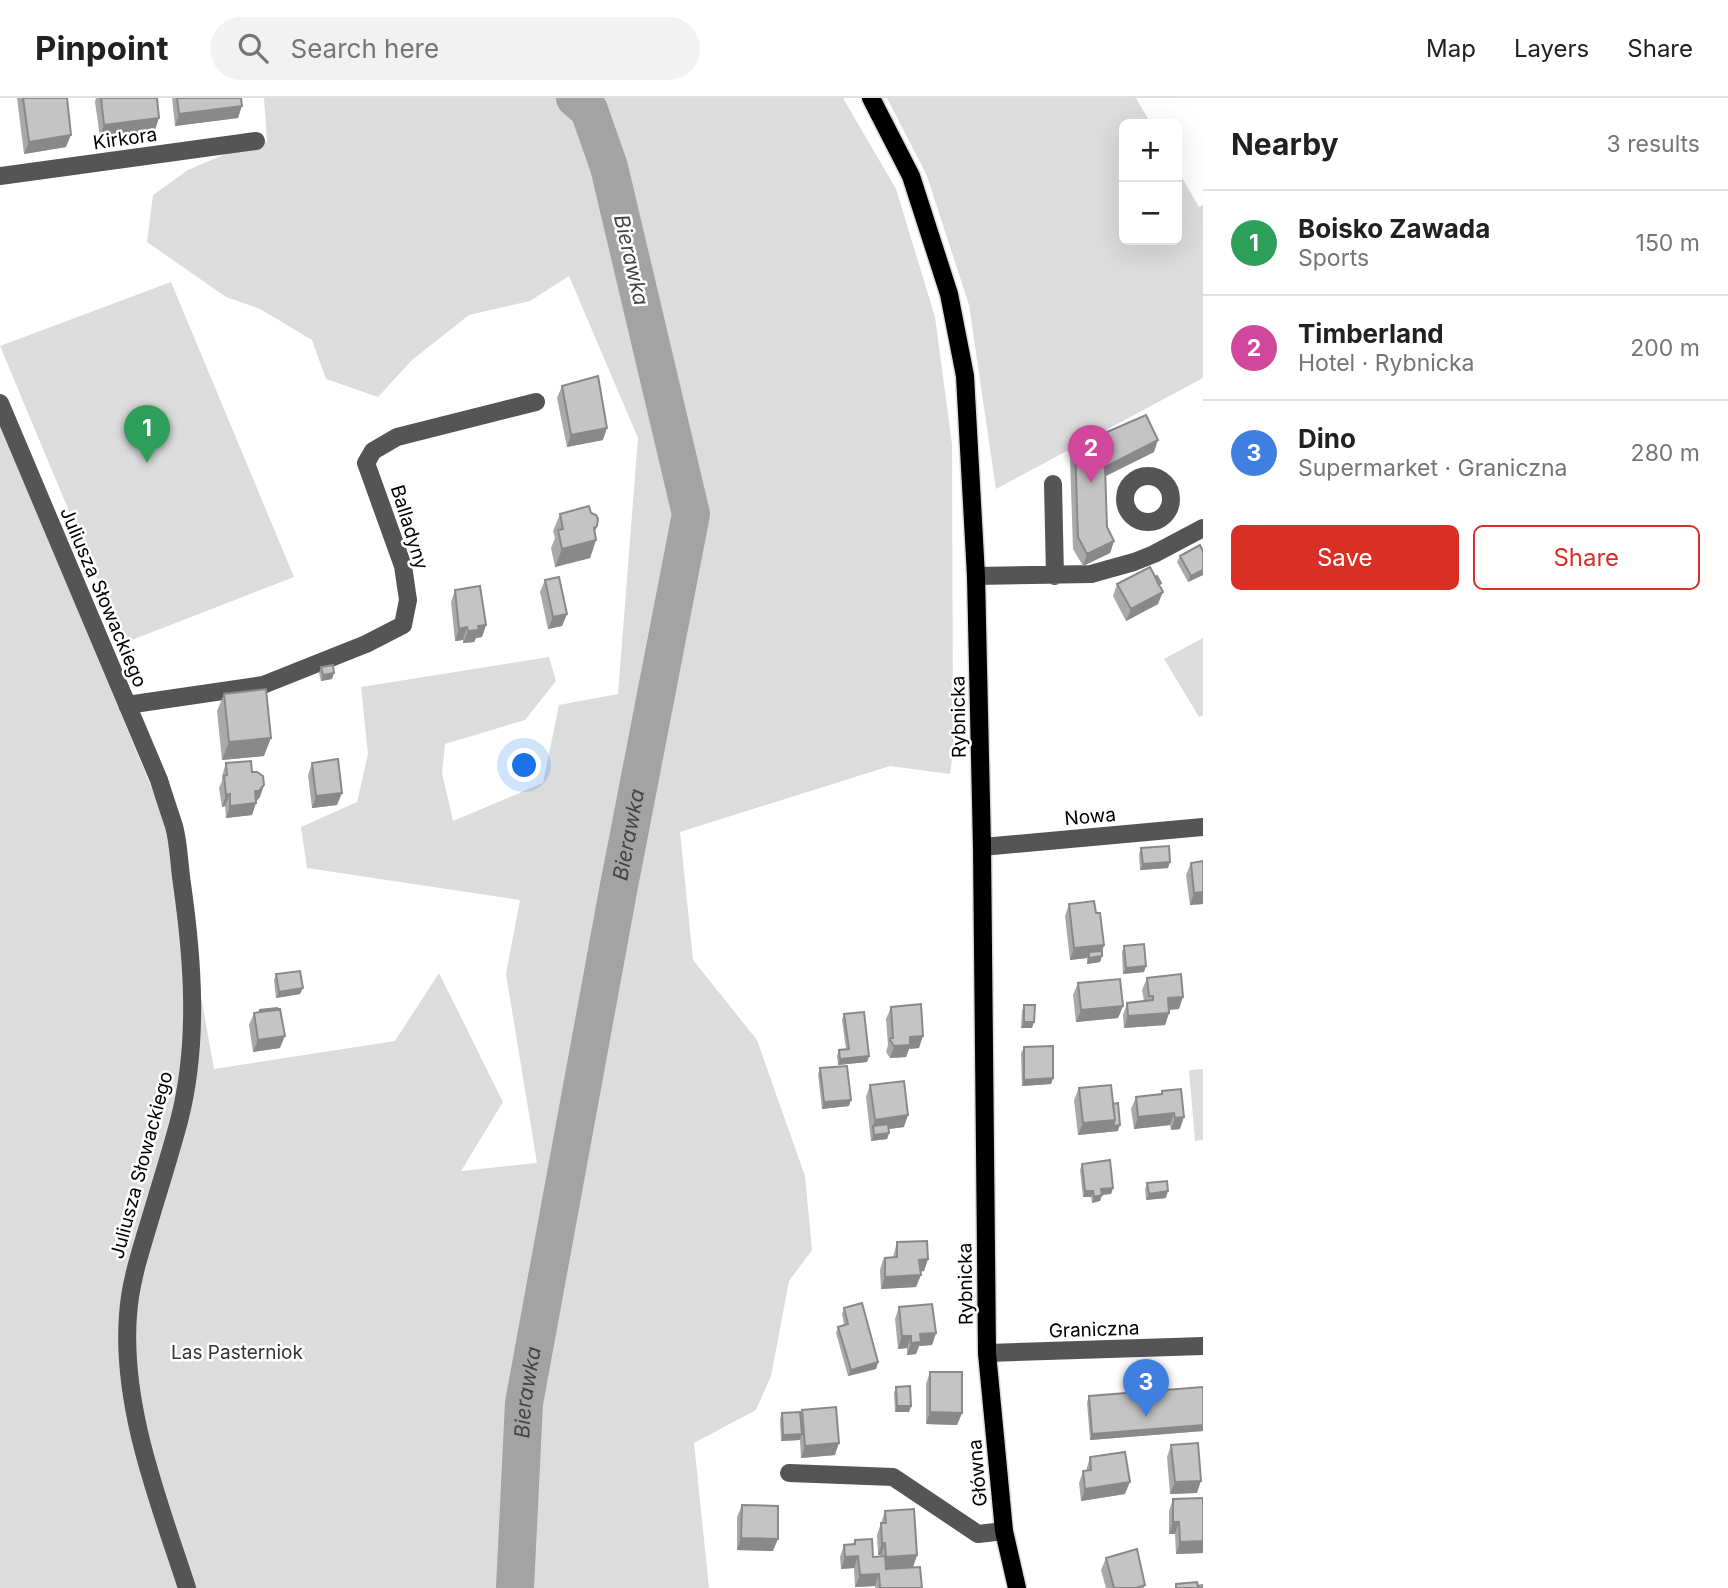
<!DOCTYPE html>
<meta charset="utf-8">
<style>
:root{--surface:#fff;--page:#f2f2f2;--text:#202124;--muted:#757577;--line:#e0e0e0;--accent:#d93025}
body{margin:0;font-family:Inter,sans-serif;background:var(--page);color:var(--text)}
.controls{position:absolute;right:21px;top:21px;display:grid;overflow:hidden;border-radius:10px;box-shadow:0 7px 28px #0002}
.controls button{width:63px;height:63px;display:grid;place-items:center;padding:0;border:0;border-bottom:2px solid var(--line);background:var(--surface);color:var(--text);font:35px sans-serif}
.you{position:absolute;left:525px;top:668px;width:24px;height:24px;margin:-18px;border:5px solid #fff;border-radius:50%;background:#1a73e8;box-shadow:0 0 0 10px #1a73e833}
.badge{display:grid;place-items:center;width:46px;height:46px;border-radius:50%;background:var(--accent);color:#fff;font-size:23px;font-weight:700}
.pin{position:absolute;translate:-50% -58px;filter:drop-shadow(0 2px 4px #0008)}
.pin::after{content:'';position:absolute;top:37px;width:24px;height:21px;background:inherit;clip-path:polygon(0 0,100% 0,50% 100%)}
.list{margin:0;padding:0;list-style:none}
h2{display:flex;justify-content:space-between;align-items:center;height:91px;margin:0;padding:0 28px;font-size:30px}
h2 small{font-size:23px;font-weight:400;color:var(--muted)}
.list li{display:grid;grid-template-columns:46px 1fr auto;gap:21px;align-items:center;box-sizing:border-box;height:105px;padding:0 28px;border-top:2px solid var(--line)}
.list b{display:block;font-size:26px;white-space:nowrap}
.list p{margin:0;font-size:23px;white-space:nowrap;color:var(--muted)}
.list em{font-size:23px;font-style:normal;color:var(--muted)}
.actions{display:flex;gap:14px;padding:21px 28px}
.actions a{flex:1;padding:16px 0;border:2px solid var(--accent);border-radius:10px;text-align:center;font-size:24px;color:var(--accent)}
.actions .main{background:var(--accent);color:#fff}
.icon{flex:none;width:38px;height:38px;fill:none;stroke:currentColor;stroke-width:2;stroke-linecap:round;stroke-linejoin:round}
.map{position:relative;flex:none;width:1203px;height:1490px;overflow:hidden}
header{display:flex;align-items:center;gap:42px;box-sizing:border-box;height:98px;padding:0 35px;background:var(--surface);border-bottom:2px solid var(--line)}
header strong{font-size:33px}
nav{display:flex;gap:38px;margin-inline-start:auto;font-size:24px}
.search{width:490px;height:63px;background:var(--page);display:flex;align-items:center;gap:18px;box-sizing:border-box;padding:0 24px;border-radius:38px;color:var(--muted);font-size:26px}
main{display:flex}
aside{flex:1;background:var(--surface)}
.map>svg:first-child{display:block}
.green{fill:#dcdcdc}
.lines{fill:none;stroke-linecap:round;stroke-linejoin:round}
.river{stroke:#a3a3a3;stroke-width:38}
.major-casing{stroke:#dbdbdb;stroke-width:21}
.minor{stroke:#555;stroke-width:18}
.major{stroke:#000;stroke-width:18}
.wall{fill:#a9a9a9}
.shaded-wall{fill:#898989}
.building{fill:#c4c4c4;stroke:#898989;stroke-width:2}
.labels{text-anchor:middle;stroke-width:5;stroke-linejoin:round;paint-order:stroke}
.street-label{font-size:19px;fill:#000;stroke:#fff}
.park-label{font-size:19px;fill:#333;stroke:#fff}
.water-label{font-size:21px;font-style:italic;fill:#444;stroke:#fff}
</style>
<header>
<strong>Pinpoint</strong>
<div class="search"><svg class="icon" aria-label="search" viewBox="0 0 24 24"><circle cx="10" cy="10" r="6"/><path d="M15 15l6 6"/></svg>Search here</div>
<nav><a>Map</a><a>Layers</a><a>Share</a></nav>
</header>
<main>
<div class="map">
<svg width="1203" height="1490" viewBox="0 0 1203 1490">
<rect width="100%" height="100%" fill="#fff"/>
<path class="green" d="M264 0H843L896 91 935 219 952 346 953 653 950 676 890 668 680 734 693 862 757 942 805 1078 812 1152 789 1183 771 1278 756 1312 694 1345 709 1490H0V325L165 722 186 815 214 971 395 943 439 875 503 1004 461 1073 537 1065 506 876 520 802 307 770 301 729 357 704 368 656 361 589 549 559 556 583 525 622 445 646 442 675 453 723 543 685 559 607 618 596 638 340 569 178 530 203 469 217 412 262 378 299 326 281 312 242 260 211 226 199 147 144 153 97 188 72 256 43 267 44Z
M887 0H1136L1151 26H1124V142H1177V71L1199 109 1203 107V280L996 391 969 207 927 78Z
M171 184 294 479 124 545 0 248Z
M1203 540V617L1199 619 1164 561Z
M1203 971V1042L1195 1043 1189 972Z"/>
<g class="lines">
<path class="river" id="s1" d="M515 1490 524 1305 618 793 691 416 609 69 589 12 575 0"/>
<g class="major-casing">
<path id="major" d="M871 0 911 78 949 196 965 278 976 478 982 749 987 1255 1004 1433 1017 1490"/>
</g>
<path class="minor" d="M0 78 256 43
M0 305 159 682C164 698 169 713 174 728 179 746 179 767 182 786 193 863 199 946 179 1023 170 1057 159 1091 149 1125 140 1155 130 1185 128 1217 121 1309 159 1404 187 1490
M1125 401a23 23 0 1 1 46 0a23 23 0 1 1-46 0Z
M1053 386 1055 478
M976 478 1091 476 1134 464 1154 456 1203 430
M127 607 263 587 366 546 403 527 408 502 403 468 366 365 373 353 397 339 536 304
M982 749 1203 729
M987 1255 1203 1248
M789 1375 893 1379 978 1436 1004 1433"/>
<use href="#major" class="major"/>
</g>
<path class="wall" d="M17 0H67L66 49 24 56Z
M96 0H157L155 32 100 39 95 4Z
M172 0H241L238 20 175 28Z
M562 288 603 342 567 349 557 300Z
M1075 348 1154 354 1105 378 1107 429 1114 443 1110 455 1083 468 1073 451 1070 360Z
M591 415 597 428 594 434 596 442 590 460 555 469 551 450 555 440 553 433 560 416Z
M1203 453V477L1188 484 1177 464 1180 458Z
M1155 479 1160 489 1158 506 1126 523 1113 498 1117 486Z
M545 482 567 516 562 528 548 531 540 494Z
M455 492 486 527 482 539 476 540 474 544 463 545V542L455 543 451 504Z
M321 569 334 575 332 581 321 583 319 575Z
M224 596 264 658 222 662 217 613Z
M226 665 252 674 260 699 256 703 252 717 226 720 225 708 222 709 219 690 222 683V678Z
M312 665 337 707 312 710 308 677Z
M1141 750 1168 770 1140 772 1139 756Z
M1203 763V806L1190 807 1186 777 1191 765Z
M1069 806 1096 815 1104 847 1100 864 1087 866V860L1070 862 1065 818Z
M1124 848 1144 874 1123 876 1122 854Z
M276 876 300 896 276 900 274 882Z
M1147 880 1179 911 1169 912V915L1165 927 1124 930 1123 917 1127 905 1144 903 1142 892Z
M1078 885 1123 908 1118 920 1076 924 1073 897Z
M1024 907 1032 930H1021L1022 913Z
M891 909 919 950 909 951 906 959 890 960 886 954 888 947 886 921Z
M260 912 280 950 253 954 249 927 254 915H259Z
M844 916 869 958 867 964 838 967 837 958 839 952 846 951 842 922Z
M1024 949 1053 980 1051 986 1022 988 1021 955Z
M820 970 849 1008 822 1011 818 976Z
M870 987 904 1029 889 1031V1035L887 1041 871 1043 866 999Z
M1079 990 1113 1006 1118 1033 1078 1037 1074 1002Z
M1181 991 1180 1031 1171 1032 1170 1027 1134 1031 1131 1011 1136 999 1161 996 1162 993Z
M1082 1066 1113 1090 1111 1096 1102 1097 1100 1103 1092 1105 1091 1099H1083L1080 1072Z
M1147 1085 1166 1100 1146 1102 1145 1091Z
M897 1144 928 1161 924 1173 920 1174 916 1189 881 1191 880 1172 882 1165 884 1159H893Z
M899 1209 936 1235 932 1247 919 1248 916 1256 907 1257V1250L898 1251 895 1221Z
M844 1210 878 1264 876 1271 848 1278 836 1235 838 1229 844 1227 842 1216Z
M930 1274 962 1315 957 1327 926 1326V1286Z
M896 1289 911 1308 909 1314H895L894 1295Z
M1203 1289V1333L1090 1342 1087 1304 1089 1298Z
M802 1312 835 1357 801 1360 800 1342 781 1343 780 1321 782 1315 800 1318Z
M1171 1347 1197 1395 1170 1396 1167 1359Z
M1090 1359 1125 1396 1081 1403 1079 1385 1083 1373H1086Z
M1203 1400V1455L1176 1456 1175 1436H1169V1413L1173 1401Z
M742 1407 773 1453 737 1452V1419Z
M885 1413 917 1457 913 1469 922 1490H875V1488L855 1489 854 1470 841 1471 840 1459 844 1447 853 1446 855 1442 873 1459 881 1458V1457H878L877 1437Z
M1106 1460 1145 1487 1144 1490H1106L1101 1472Z"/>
<path class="shaded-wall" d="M242 8 238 20 175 28 179 16Z
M159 20 155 32 100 39 104 27Z
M71 37 66 49 24 56 29 44Z
M607 330 603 342 567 349 571 337Z
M1158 342 1154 354 1100 381 1105 369Z
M597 428 591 443 596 442 590 460 555 469 562 451Z
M1114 443 1110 455 1083 468 1087 456Z
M1203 472V477L1188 484 1191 478Z
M1163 494 1158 506 1126 523 1131 511Z
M567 516 562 528 548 531 553 519Z
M486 527 482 539 476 540 474 544 463 545 468 533 478 528Z
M467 529 463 542 455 543 459 531Z
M334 575 332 581 321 583 323 577Z
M271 640 264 658 222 662 229 644Z
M264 687 260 699 255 705V693Z
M342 695 337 707 312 710 316 698Z
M230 696 225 708 222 709 226 697Z
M256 705 252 717 226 720 230 708Z
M1170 764 1168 770 1140 772 1143 766Z
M1203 794V806L1190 807 1194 795Z
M1104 847 1100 858H1102L1100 864 1087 866 1089 860V854L1087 860 1070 862 1074 850Z
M1146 868 1144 874 1123 876 1126 870Z
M303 890 300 896 276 900 279 894Z
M1183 899 1179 911 1164 912 1168 900Z
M1123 908 1118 920 1076 924 1081 912Z
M1169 915 1165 927 1124 930 1128 918Z
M1024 924H1034L1032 930H1021Z
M285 938 280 950 253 954 258 942Z
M923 938 919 950 909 951 906 959 890 960 894 948 910 939Z
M869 958 867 964 838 967 840 961Z
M1053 980 1051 986 1022 988 1024 982Z
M851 1002 849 1008 822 1011 824 1004Z
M1174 1015 1170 1027 1134 1031 1138 1019Z
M908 1017 904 1029 873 1033V1028L875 1022Z
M1184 1019 1180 1031 1171 1032 1175 1020Z
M1115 1022 1120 1027 1118 1033 1078 1037 1083 1025Z
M889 1035 887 1041 871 1043 874 1037Z
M1113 1090 1111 1096 1099 1097 1101 1091Z
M1085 1093H1093L1091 1099H1083Z
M1168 1093 1166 1100 1146 1102 1149 1096Z
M1102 1097 1100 1103 1092 1105 1094 1099Z
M928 1161 924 1173 915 1174 919 1162Z
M921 1177 916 1189 881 1191 885 1179Z
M936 1235 932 1247 919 1248 916 1256 907 1257 911 1245 920 1236Z
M902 1238H911L907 1250 898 1251Z
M878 1264 876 1271 848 1278 851 1272Z
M897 1308H911L909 1314H895Z
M930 1314 962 1315 957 1327 926 1326Z
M1203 1327V1333L1090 1342 1092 1336Z
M802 1336 800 1342 781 1343 783 1337Z
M839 1345 835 1357 801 1360 805 1348Z
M1201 1383 1197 1395 1170 1396 1175 1384Z
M1130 1384 1125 1396 1081 1403 1085 1391Z
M1173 1424H1179L1175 1436H1169Z
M741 1440 778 1441 773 1453 737 1452Z
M1203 1443V1455L1176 1456 1180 1444Z
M882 1445H885L881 1457H878Z
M917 1457 913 1469 882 1471 886 1459Z
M858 1458 854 1470 841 1471 845 1459Z
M879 1476 875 1488 855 1489 860 1477Z"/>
<path class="building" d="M23 0H67L71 37 29 44Z
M101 0H157L159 20 104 27Z
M177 0H241L242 8 179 16Z
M598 278 607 330 571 337 562 288Z
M1146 317 1158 342 1105 369 1107 429 1114 443 1087 456 1078 439 1075 348Z
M589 408 591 415 596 417 598 421 597 428 594 430 596 442 562 451 558 432 563 431 560 416Z
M1200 447 1203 453V472L1191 478 1180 458Z
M1150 469 1163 494 1131 511 1117 486Z
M1157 478 1161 485 1159 487 1155 479Z
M559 479 567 516 553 519 545 482Z
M480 488 486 527 478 528 479 532 468 533 467 529 459 531 455 492Z
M333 567 334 575 323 577 321 569Z
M266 591 271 640 229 644 224 596Z
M338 661 342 695 316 698 312 665Z
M251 663 252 674H257L263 678 264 687 259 693H255L256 705 230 708V696L226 697 224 678 227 677 226 665Z
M1169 748 1170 764 1143 766 1141 750Z
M1203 763V794L1194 795 1191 765Z
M1094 803 1096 815H1100L1104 847 1074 850 1069 806Z
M1144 846 1146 868 1126 870 1124 848Z
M1102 853V858L1089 860V854Z
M300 873 303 890 279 894 276 876Z
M1181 876 1183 899 1168 900 1169 915 1128 918 1127 905 1153 902V898H1149L1147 880Z
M1120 881 1123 908 1081 912 1078 885Z
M921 906 923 938 910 939V947L894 948 890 942 891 940H893L891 909Z
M1024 907H1035L1034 924H1024Z
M277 910 278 912 260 914V912Z
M280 911 285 938 258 942 254 915Z
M864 914 869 958 840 961 839 952 849 951 844 916Z
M1053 948V980L1024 982V949Z
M847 968 851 1002 824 1004 820 970Z
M904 983 908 1017 875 1022 870 987Z
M1111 987 1115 1022 1083 1025 1079 990Z
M1181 991 1184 1019 1175 1020 1174 1015 1138 1019 1136 999 1162 996V993Z
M1118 1005 1120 1027 1113 1028 1115 1022 1113 1006Z
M888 1026 889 1035 874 1037 873 1028Z
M1110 1062 1113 1090 1101 1091 1102 1097 1094 1099 1093 1093H1085L1082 1066Z
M1167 1083 1168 1093 1149 1096 1147 1085Z
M927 1143 928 1161 919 1162 921 1177 885 1179V1160L897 1159V1144Z
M862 1205 878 1264 851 1272 838 1229 848 1226 844 1210Z
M932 1206 936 1235 920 1236 921 1244 911 1245V1238H902L899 1209Z
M930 1274H962V1315L930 1314Z
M910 1288 911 1308H897L896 1289Z
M1203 1289V1327L1092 1336 1089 1298Z
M836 1309 839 1345 805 1348 802 1312Z
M800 1314 802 1336 783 1337 782 1315Z
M1198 1345 1201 1383 1175 1384 1171 1347Z
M1125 1354 1130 1384 1085 1391 1083 1373 1091 1372 1090 1359Z
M1203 1400V1443L1180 1444 1179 1424H1173V1401Z
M742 1407 778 1408V1441L741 1440Z
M914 1411 917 1457 886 1459 885 1445H882L881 1425H886L885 1413Z
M872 1441 873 1459 885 1458 886 1471 920 1469 922 1490H880L879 1476 860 1477 858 1458 845 1459 844 1447 855 1446V1442Z
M1137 1451 1145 1487 1136 1490H1114L1106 1460Z
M1197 1484 1198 1488 1203 1487V1490H1176V1486Z"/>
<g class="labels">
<g class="street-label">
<text transform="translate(125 40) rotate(-8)" y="7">Kirkora</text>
<text transform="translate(410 429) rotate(73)" y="7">Balladyny</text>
<text transform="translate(104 499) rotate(67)" y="7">Juliusza Słowackiego</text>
<text transform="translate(958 619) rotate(-91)" y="7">Rybnicka</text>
<text transform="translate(1090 718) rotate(-5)" y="7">Nowa</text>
<text transform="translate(141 1067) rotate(-75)" y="7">Juliusza Słowackiego</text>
<text transform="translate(965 1186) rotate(-91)" y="7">Rybnicka</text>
<text transform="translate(1094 1231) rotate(-2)" y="7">Graniczna</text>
<text transform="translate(977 1375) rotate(-95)" y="7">Główna</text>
</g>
<g class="park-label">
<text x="237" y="1261">Las Pasterniok</text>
</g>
<g class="water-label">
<text transform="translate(631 162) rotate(77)" y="7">Bierawka</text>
<text dy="7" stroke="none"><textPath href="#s1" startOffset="763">Bierawka</textPath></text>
<text dy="7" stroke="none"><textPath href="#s1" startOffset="196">Bierawka</textPath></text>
</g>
</g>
</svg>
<div class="controls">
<button>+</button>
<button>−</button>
</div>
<div class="you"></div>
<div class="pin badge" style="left:147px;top:365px;background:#2e9e5b">1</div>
<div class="pin badge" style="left:1091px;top:385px;background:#d1479c">2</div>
<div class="pin badge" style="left:1146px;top:1319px;background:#3f7fe0">3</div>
</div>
<aside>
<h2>Nearby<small>3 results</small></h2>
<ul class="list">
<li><span class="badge" style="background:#2e9e5b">1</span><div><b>Boisko Zawada</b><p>Sports</p></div><em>150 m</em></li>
<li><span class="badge" style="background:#d1479c">2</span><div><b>Timberland</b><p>Hotel · Rybnicka</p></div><em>200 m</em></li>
<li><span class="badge" style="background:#3f7fe0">3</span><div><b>Dino</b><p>Supermarket · Graniczna</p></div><em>280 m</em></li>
</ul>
<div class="actions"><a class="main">Save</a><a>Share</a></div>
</aside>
</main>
